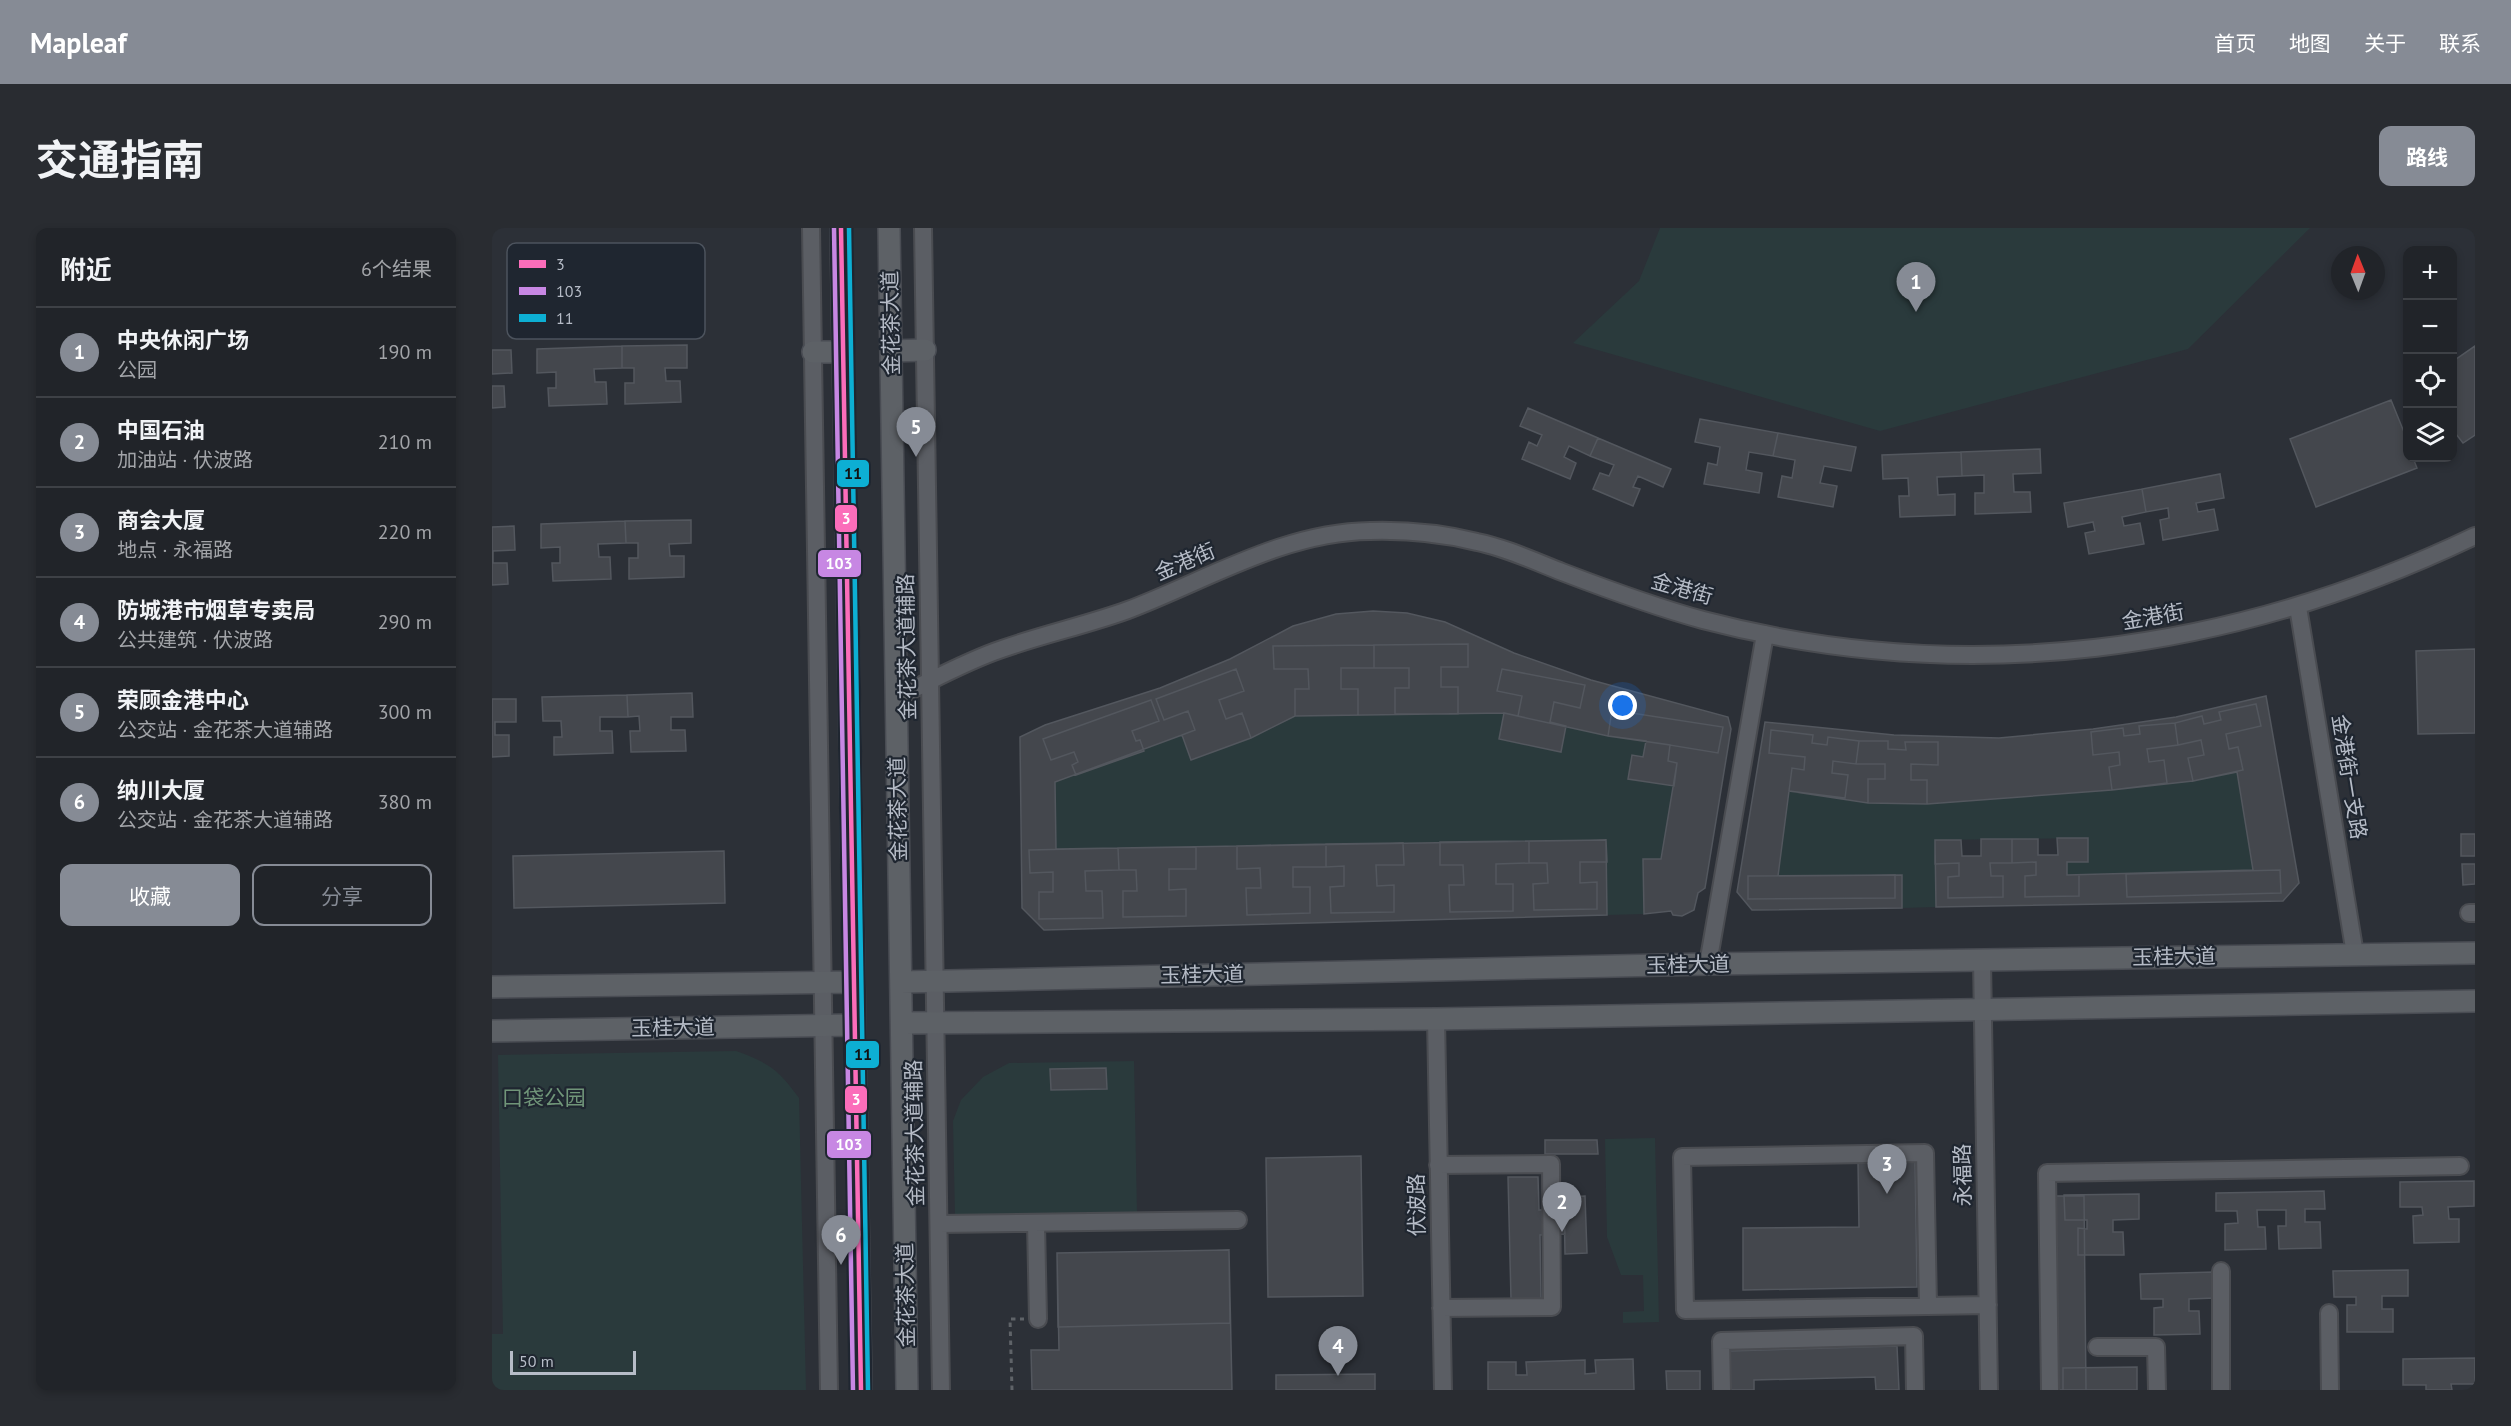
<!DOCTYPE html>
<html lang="zh">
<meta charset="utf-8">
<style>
:root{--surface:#212429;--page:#292c31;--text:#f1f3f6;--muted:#a2a4a8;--line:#3e4146;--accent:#868b95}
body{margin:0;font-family:"PT Sans","Noto Sans SC",sans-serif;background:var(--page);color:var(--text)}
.controls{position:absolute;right:18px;top:18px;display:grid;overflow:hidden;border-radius:12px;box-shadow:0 3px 9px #0003}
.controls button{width:54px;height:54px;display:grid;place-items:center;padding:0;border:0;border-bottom:2px solid var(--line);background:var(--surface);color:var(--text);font:30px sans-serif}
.compass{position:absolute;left:1839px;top:18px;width:54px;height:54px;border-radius:50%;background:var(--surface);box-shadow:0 3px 9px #0003;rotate:359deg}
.scale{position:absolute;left:18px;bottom:15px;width:126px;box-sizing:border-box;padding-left:6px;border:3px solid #b6bcc7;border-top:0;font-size:16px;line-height:21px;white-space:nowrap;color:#b6bcc7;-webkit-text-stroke:4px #1f2630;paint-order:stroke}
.you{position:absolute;left:1131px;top:478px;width:21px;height:21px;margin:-15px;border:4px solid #fff;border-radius:50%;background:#1a73e8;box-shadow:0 0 0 9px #1a73e833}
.badge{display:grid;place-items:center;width:39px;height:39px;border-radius:50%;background:var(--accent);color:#fff;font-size:20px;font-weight:700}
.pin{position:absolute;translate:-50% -50px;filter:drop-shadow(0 2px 3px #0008)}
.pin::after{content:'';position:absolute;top:32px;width:21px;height:18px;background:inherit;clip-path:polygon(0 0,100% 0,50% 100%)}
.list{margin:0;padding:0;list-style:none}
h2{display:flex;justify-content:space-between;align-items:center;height:78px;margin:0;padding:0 24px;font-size:26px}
h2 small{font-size:20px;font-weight:400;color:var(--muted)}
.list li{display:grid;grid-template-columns:39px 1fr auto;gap:18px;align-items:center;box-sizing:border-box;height:90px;padding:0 24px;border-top:2px solid var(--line)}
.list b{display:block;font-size:22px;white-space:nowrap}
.list p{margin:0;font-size:20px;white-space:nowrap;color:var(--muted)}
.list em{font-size:20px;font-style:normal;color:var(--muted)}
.actions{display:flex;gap:12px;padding:18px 24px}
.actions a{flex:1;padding:14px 0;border:2px solid var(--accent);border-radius:12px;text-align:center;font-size:21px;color:var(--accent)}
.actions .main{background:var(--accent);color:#fff}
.icon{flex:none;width:33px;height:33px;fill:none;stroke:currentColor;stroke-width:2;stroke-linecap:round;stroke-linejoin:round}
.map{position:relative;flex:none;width:1983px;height:1162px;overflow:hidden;border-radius:12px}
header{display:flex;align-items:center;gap:36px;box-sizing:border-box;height:84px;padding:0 30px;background:var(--accent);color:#fff}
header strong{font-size:28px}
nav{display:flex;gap:33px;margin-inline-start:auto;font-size:21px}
.intro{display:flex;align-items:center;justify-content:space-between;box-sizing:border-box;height:144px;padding:0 36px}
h1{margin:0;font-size:42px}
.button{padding:15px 27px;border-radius:12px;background:var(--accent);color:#fff;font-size:21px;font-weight:700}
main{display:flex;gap:36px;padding:0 36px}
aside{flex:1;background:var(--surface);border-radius:12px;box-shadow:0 3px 9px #0003}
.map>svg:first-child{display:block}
.green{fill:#2a3a3c}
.building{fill:#44474d;stroke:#53575e;stroke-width:1.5}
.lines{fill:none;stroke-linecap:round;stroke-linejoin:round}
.minor-casing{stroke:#4a4c51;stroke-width:20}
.major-casing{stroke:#494c53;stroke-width:24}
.path{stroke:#5f6368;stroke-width:3;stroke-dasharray:4.5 4.5;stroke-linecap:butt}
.minor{stroke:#5b5e64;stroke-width:16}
.major{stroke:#5d6166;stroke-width:21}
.bus-1-casing{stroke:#1f2630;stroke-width:9}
.bus-2-casing{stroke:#1f2630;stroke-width:9}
.bus-3-casing{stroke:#1f2630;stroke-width:9}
.bus-1{stroke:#fb6dba;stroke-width:4.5}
.bus-2{stroke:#c787e3;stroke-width:4.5}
.bus-3{stroke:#0dafd3;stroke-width:4.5}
.labels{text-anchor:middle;stroke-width:4.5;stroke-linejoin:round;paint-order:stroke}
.street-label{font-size:21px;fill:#b6bcc7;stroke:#1f2630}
.park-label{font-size:21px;fill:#709579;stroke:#1f2630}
.key{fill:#1f2630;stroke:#4c535d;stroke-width:1.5}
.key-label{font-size:16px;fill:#b6bcc7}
.line-badge{stroke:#1f2630;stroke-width:2}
.badge-label{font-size:16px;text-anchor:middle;font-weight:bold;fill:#fff}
.pale-badge-label{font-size:16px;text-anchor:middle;font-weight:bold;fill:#111}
</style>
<header>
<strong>Mapleaf</strong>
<nav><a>首页</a><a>地图</a><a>关于</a><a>联系</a></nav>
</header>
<div class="intro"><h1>交通指南</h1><a class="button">路线</a></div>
<main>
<aside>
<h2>附近<small>6个结果</small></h2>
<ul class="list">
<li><span class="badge">1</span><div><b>中央休闲广场</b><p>公园</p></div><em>190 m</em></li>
<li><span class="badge">2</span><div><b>中国石油</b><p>加油站 · 伏波路</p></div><em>210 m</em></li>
<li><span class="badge">3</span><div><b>商会大厦</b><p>地点 · 永福路</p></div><em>220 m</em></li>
<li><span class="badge">4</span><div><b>防城港市烟草专卖局</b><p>公共建筑 · 伏波路</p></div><em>290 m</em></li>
<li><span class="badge">5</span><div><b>荣顾金港中心</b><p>公交站 · 金花茶大道辅路</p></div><em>300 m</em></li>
<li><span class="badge">6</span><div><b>纳川大厦</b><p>公交站 · 金花茶大道辅路</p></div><em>380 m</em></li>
</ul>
<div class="actions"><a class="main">收藏</a><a>分享</a></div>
</aside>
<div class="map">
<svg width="1983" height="1162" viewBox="0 0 1983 1162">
<rect width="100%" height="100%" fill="#2c3037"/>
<path class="green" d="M1168 0H1818L1696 121 1388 203 1081 115 1147 53Z
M1012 485 1007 511 1068 524 1074 498 1154 513 1151 529 1136 551 1182 558 1169 631H1151L1152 686 1115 687 1114 612 564 621 563 554 690 507 699 532 759 510 803 488Z
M1745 544 1761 642 1575 647V634L1596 633V610L1443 612 1444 679 1410 680 1409 647 1286 648 1297 563 1353 570Z
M244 823C277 835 286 841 307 870L314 1162H0V1106H11L6 827Z
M642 833 645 986 463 989 461 893 469 872 491 849 517 835Z
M1163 910 1167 1094 1131 1095V1084L1152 1083 1151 1047H1129L1115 1009 1113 911Z"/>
<path class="building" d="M195 117V140H173L174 153H188L189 174 133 176V155H142V140H130V118Z
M130 118V140L102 141 103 154H114L115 176 57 178 56 160H64V144L45 145V121Z
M1983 118V207L1971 215 1960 201V134Z
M0 122H19L20 145 0 146Z
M0 158H12L13 179 0 180Z
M1899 172 1916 214V230H1921L1925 240 1824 279 1798 211Z
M1036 180 1106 210 1098 228 1077 218 1072 229 1084 235 1078 251 1030 231 1037 214 1045 218 1050 207 1028 198Z
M1208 191 1286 205 1281 228 1257 224 1254 242 1270 245 1267 265 1212 256 1216 235 1225 237 1228 219 1203 214Z
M1286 205 1364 219 1359 243 1332 238 1328 255 1345 258 1341 279 1286 269 1290 248 1300 250 1303 232 1281 228Z
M1106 210 1179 241 1171 259 1146 248 1141 259 1148 261 1141 278 1101 261 1108 245 1117 248 1122 237 1098 228Z
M1548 221 1549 245 1521 246 1522 264H1538L1539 284 1483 286V265H1492V247L1470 248 1469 224Z
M1469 224 1470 248 1445 249 1446 267 1463 266V287L1408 289 1407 268H1417L1416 250 1391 251 1390 227Z
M1728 246 1732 270 1704 275 1706 284 1722 281 1726 302 1671 312 1668 292 1677 290 1676 280 1654 284 1650 261Z
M1650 261 1654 284 1630 289 1632 298 1648 295 1652 316 1597 326 1593 305 1603 303 1601 294 1576 299 1572 275Z
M199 292V315L177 316 178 328H192V349L137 351V330H146V315H134L133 293Z
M133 293 134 315 106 316 107 329H118L119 351 61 353 60 335H68V319L49 320V296Z
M22 298 23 322 1 323V335H15L16 356 0 357V299Z
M881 383 915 385 953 394 1022 425 1099 452 1236 489 1239 501 1213 660 1206 665 1202 682 1190 688 1181 687 1179 683 1152 686 1151 631H1169L1185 535 1176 533 1178 517 1116 508 1012 485 803 488 759 510 699 532 690 507 563 554 564 621 1114 612 1115 687 552 702 530 680 528 509 553 497 668 460 738 431 801 398 844 386Z
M976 416V439H949V459H966V486H903V460H917V440H882V417Z
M882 417V440H849V461H866V487L803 488V461H817L816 441H782L781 418Z
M1983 421V505L1926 506 1924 423Z
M744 441 752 463 727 472 734 491 750 485 759 510 699 532 690 507 703 502 696 483 672 492 664 471Z
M1010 441 1093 457 1088 480 1062 474 1058 494 1074 498 1069 524 1007 511 1012 485 1026 488 1030 468 1005 463Z
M200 465 201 489H179V502H193L194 523 139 524 138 503H148L147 488 136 489 135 467Z
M135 467 136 489H108V503H120L121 525 62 527V509H70L69 493H51L50 469Z
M1774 468 1807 655 1791 673 1444 679 1443 612H1469L1470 628H1489V611H1546V627H1566L1565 610H1596V634H1575V647L1761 642 1745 544 1701 553 1620 562 1435 576 1376 575 1297 563 1286 648 1410 647V680L1260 682 1245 664 1273 494 1402 507 1507 510 1601 501 1684 489Z
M0 471H24V494H3V507H17V528L0 529Z
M659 472 667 493 640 503 644 513 648 512 652 523 584 547 580 537 586 534 582 524 559 532 551 511Z
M1764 476 1769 498 1734 506 1737 521 1746 519 1751 542 1701 553 1696 530 1712 527 1709 512 1686 517 1683 495 1710 488 1712 496 1729 492 1727 484Z
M1120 482 1231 499 1226 525 1178 517 1176 533 1185 535 1182 558 1136 551 1140 527 1151 529 1154 513 1116 508Z
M1683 495 1686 517 1655 521 1657 534 1672 532 1675 555 1620 562 1617 539 1628 537 1627 524 1601 527 1599 504 1631 500 1632 508 1648 506 1647 498Z
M1279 502 1321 507 1320 515 1335 517 1336 509 1367 513 1364 536 1341 533 1340 545 1356 547 1353 570 1297 563 1300 540 1312 542 1313 529 1277 525Z
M1367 513H1396V521L1414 522 1413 514H1446V537L1419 536V552H1435V576L1376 575V551H1393V536H1364Z
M1969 606H1983V628H1969Z
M1565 610H1596V634H1575V647H1587V668L1533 669V648L1544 647V634L1520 635V611H1546V627H1566Z
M1489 611H1520V635H1498L1499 648H1511V669L1456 670V649L1467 648V635L1443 636V612H1469L1470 628H1489Z
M1114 612 1115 634H1088V655L1105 654V681L1042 682 1041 656 1056 655 1055 635H1037V613Z
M1037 613V635L1004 636V656H1021V683L958 684 957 657H972L971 637H948V614Z
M911 615 912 637H884L885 658 902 657V684L839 685 838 659 852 658V638L834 639V616Z
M834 616V639H801V659H818V685L755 687 754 660H769L768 640 745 641V618Z
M704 619V641H677V662L694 661V688L631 689V663H645L644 642H627L626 620Z
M626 620 627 642 593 643 594 663H610L611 690 547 691V664H561V644L538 645 537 622Z
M232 623 233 675 22 680 21 628Z
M1970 636H1983V656L1971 657Z
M1788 642 1789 665 1635 669 1634 646Z
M1403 647V670L1256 671V648Z
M614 840 615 861 559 862 558 841Z
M1053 912H1105L1106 926H1053Z
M869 928 871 1068 776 1069 774 930Z
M1423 933 1425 1059 1251 1062V1000L1367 999 1366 934Z
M1016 949H1046L1047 982H1072L1073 1006 1048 1007 1049 1071H1019Z
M1982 953V978L1956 979 1957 991H1967V1014L1922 1015 1921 988 1931 987 1930 979H1908V954Z
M1832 963 1833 981H1813V994H1828L1829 1020 1787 1021 1786 998H1794V982H1765L1766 999H1773L1774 1021 1733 1022V996L1746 995 1745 983H1724V965Z
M1647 966V991L1621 992V1004H1631L1632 1027H1586V1000L1595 1001V992H1573L1572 967Z
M1093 968 1095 1025 1073 1026 1072 969Z
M1563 968H1592L1594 1162H1565Z
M737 1022 740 1162H540L539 1122H567L565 1025Z
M737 1022 738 1095 566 1099 565 1025Z
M1916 1042V1068H1890V1081H1901V1104H1855V1077H1864V1069H1842L1841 1043Z
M1722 1044 1723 1070 1697 1071V1083H1707L1708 1106 1662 1107V1080L1671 1079V1071H1649L1648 1046Z
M1405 1118 1407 1162H1384L1383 1149 1262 1152V1162H1238L1237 1123Z
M1983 1130V1156H1959L1960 1162H1934V1157H1911V1131Z
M1141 1131 1142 1162H996V1134H1024V1147H1035L1034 1134 1093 1132V1146L1104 1145 1103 1132Z
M1645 1139V1162H1571V1140Z
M1174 1143H1208V1162H1175Z
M883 1146V1162H784V1147Z"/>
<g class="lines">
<g class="minor-casing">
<path id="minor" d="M319 0 337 1162
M431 0 449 1162
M1806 379 1863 726
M405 469C439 453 474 433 510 421 552 406 595 397 636 382 715 352 792 304 878 303 915 302 949 305 985 314 1014 320 1042 333 1070 344 1117 362 1163 379 1211 392 1475 461 1739 425 1983 308
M1977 685H1983
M1490 732 1497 1162
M1216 736 1273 406
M944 791 951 1162
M946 937 1059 936 1060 1079 949 1080
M544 995 546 1091
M447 996 746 992
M1729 1043V1162
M1436 1078 1433 925 1190 929 1193 1082 1496 1077
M1837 1085 1838 1162
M1605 1119H1664L1665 1162
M1230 1162 1229 1113 1422 1108 1423 1162
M1558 1162 1555 945 1968 938"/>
</g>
<g class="major-casing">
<path id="major" d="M349 0 369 1162
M397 0 415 1162
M399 123 433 122
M321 124H351
M409 754 1216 736 1983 725
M0 759 362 754
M410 795 944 791 1983 773
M0 803 362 797"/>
</g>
<path class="path" d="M520 1162 518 1091H532"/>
<use href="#minor" class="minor"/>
<use href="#major" class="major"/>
<g class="bus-1-casing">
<path id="bus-1" d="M349 0 369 1162"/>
</g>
<g class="bus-2-casing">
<path id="bus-2" d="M342 0 361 1162"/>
</g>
<g class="bus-3-casing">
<path id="bus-3" d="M357 0 376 1162"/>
</g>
<use href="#bus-1" class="bus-1"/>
<use href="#bus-2" class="bus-2"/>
<use href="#bus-3" class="bus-3"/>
</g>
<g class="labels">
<g class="street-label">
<text transform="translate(399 95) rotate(-91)" y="7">金花茶大道</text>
<text transform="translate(693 334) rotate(-23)" y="7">金港街</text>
<text transform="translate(1190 361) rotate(16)" y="7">金港街</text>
<text transform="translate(1661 389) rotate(-10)" y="7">金港街</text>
<text transform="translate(415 419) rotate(-91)" y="7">金花茶大道辅路</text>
<text transform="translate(1857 549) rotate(81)" y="7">金港街一支路</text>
<text transform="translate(406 581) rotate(-91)" y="7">金花茶大道</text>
<text transform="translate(1682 729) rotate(-1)" y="7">玉桂大道</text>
<text transform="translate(1196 737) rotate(-1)" y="7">玉桂大道</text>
<text transform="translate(710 747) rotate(-1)" y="7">玉桂大道</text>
<text transform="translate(181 800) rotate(-1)" y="7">玉桂大道</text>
<text transform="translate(423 905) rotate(-91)" y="7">金花茶大道辅路</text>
<text transform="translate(1471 947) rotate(-91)" y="7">永福路</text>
<text transform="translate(925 977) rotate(-91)" y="7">伏波路</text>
<text transform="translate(414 1067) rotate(-91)" y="7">金花茶大道</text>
</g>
<g class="park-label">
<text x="52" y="877">口袋公园</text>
</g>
</g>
<rect x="15" y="15" width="198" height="96" rx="9" class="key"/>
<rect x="27" y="32" width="27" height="8" fill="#fb6dba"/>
<rect x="27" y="59" width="27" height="8" fill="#c787e3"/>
<rect x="27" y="86" width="27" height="8" fill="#0dafd3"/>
<g class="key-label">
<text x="64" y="42">3</text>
<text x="64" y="69">103</text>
<text x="64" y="96">11</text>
</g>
<g class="line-badge">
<rect x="344" y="231" width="34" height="29" rx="6" fill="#0dafd3"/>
<rect x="342" y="276" width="24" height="29" rx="6" fill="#fb6dba"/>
<rect x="325" y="321" width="45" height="29" rx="6" fill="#c787e3"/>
<rect x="353" y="812" width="35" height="29" rx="6" fill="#0dafd3"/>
<rect x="352" y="857" width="24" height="29" rx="6" fill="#fb6dba"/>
<rect x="334" y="902" width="46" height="29" rx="6" fill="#c787e3"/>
</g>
<g class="badge-label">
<text x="354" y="296">3</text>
<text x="347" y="341">103</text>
<text x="364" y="877">3</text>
<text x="357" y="922">103</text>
</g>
<g class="pale-badge-label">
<text x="361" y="251">11</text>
<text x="371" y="832">11</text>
</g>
</svg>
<div class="controls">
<button>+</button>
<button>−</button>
<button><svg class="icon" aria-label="locate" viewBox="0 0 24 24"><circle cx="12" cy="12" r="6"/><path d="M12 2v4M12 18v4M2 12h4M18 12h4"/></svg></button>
<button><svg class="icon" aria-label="layers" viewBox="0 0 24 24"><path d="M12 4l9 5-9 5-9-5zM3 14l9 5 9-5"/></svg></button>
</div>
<svg class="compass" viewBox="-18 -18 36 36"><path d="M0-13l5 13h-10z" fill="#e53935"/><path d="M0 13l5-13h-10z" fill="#a2a4a8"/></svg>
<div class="scale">50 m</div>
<div class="you"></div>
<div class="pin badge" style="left:1424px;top:84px">1</div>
<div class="pin badge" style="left:1070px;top:1004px">2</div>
<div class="pin badge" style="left:1395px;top:966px">3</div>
<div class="pin badge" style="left:846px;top:1148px">4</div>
<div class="pin badge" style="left:424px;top:229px">5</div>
<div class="pin badge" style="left:349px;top:1037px">6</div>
</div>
</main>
